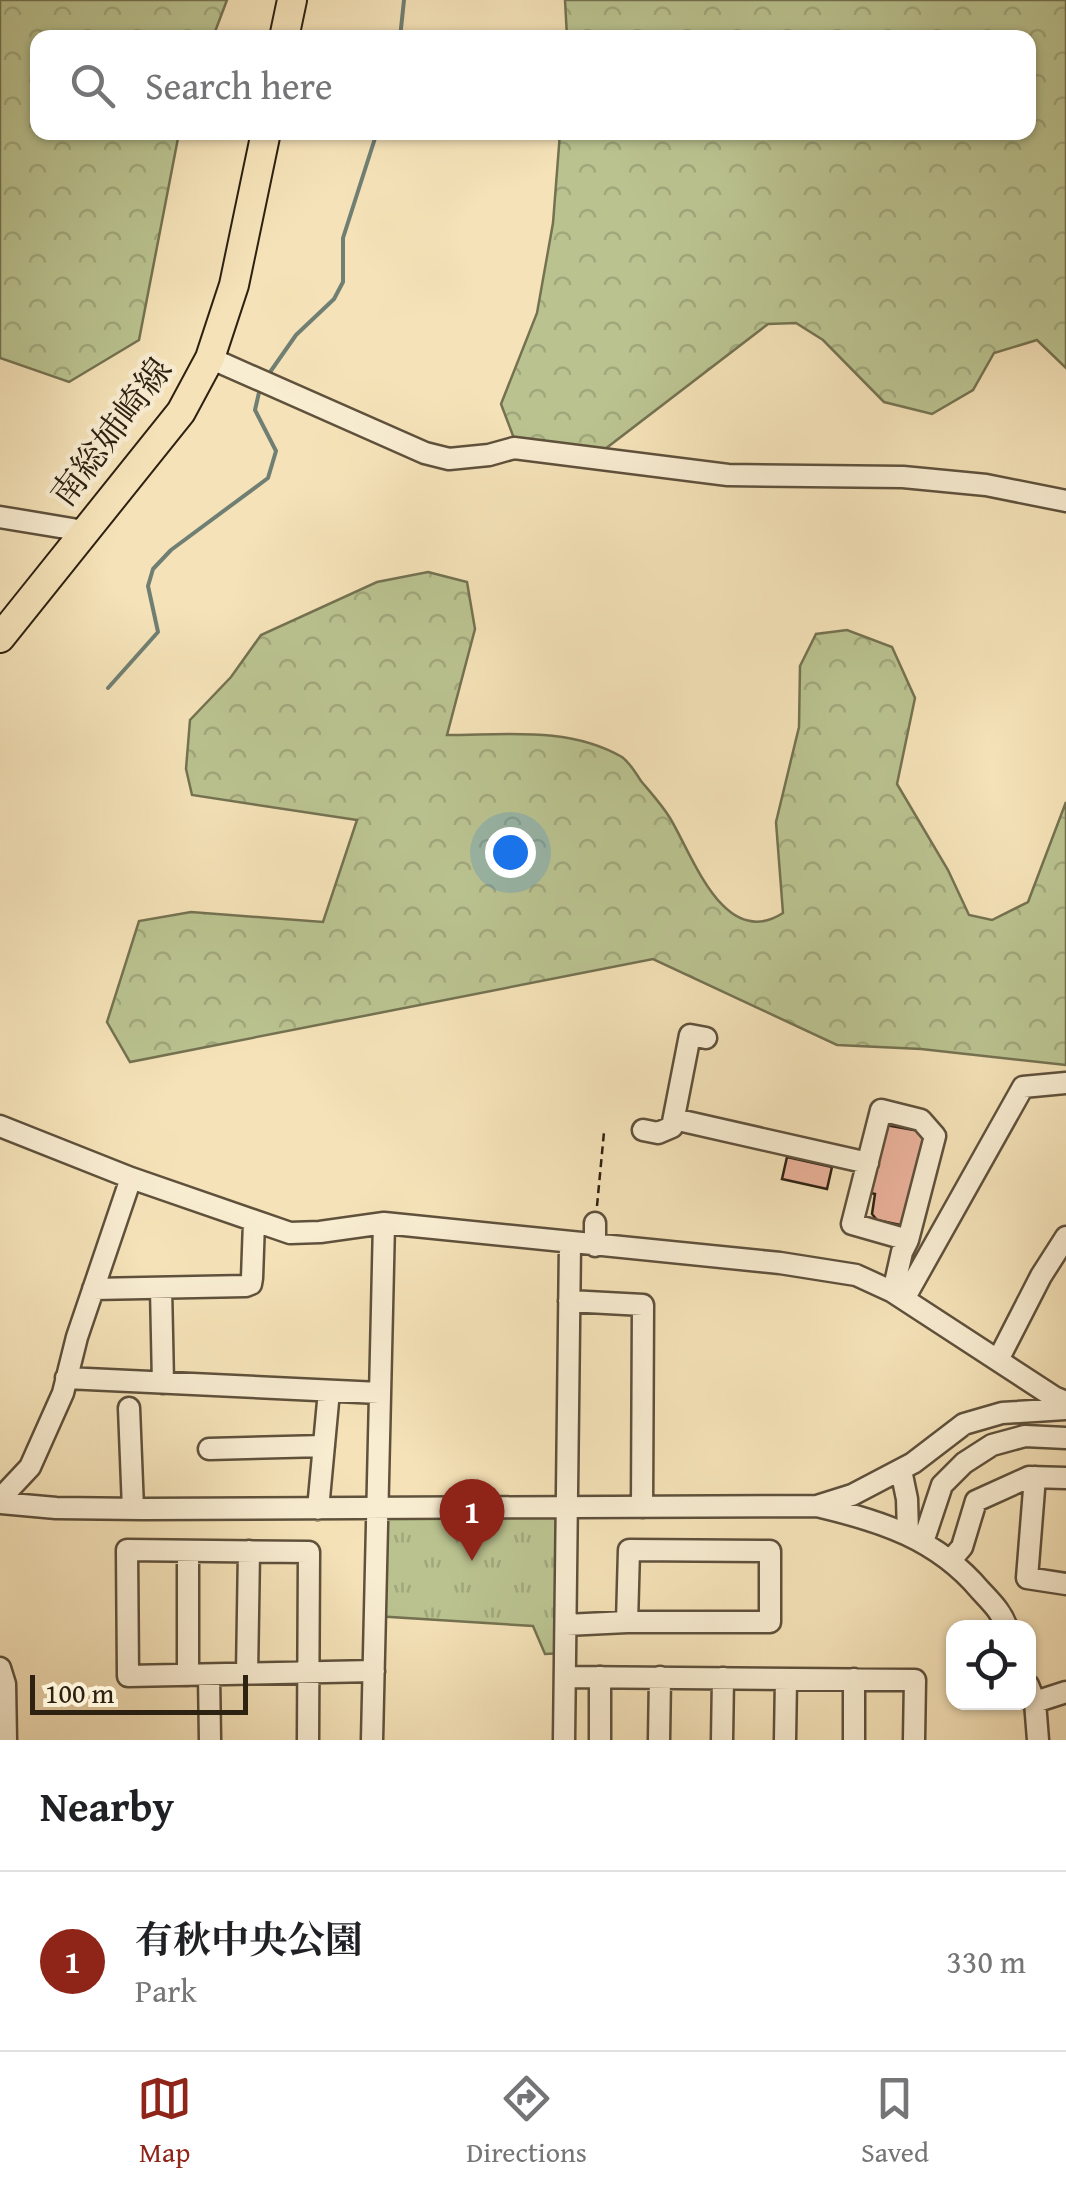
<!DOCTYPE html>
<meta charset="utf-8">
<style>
:root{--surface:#fff;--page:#f6f6f6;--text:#202124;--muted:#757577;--line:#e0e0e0;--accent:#8f2418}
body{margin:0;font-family:"Gentium Book Plus","Noto Serif JP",serif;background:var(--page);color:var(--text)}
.controls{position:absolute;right:30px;bottom:30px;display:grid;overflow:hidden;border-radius:20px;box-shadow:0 2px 8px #0004}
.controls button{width:90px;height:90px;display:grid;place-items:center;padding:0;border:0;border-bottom:2px solid var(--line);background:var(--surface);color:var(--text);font:50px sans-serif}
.scale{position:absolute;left:30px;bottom:25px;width:218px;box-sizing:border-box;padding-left:10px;border:5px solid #2d2112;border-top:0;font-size:28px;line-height:35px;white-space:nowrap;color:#2d2112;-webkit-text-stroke:8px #f8ecd1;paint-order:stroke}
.you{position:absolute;left:510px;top:852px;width:35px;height:35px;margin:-25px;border:8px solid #fff;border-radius:50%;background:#1a73e8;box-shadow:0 0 0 15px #1a73e833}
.badge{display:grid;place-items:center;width:65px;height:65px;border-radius:50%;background:var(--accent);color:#fff;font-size:32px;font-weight:700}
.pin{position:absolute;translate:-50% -82px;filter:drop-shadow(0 2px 5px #0008)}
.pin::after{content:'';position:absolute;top:52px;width:35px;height:30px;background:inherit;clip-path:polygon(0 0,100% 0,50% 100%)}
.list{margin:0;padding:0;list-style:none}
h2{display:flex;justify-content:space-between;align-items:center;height:130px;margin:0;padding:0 40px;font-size:42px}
h2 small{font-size:32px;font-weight:400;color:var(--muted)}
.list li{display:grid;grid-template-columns:65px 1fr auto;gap:30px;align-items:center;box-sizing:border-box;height:180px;padding:0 40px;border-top:2px solid var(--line)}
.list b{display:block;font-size:38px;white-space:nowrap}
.list p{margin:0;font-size:32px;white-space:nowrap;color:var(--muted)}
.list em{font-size:32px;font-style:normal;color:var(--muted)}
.icon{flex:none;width:55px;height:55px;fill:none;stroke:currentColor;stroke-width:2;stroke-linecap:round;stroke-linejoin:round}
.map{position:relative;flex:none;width:1066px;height:1740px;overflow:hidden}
.search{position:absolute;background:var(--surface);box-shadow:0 2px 8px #0004;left:30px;right:30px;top:30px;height:110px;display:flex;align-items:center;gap:25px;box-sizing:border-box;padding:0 35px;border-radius:20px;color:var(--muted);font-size:38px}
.sheet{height:310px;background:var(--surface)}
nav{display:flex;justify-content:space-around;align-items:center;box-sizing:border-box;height:140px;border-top:2px solid var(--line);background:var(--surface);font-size:28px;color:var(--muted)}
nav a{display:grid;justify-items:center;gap:5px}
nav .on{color:var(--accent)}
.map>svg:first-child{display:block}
.forest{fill:url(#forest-crowns);stroke:#747251;stroke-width:2.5}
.park{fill:url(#park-tufts);stroke:#747251;stroke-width:2.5}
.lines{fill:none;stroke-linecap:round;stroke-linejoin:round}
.stream{stroke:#707f73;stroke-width:4}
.building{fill:#eab19a;stroke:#2d2112;stroke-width:2.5}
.minor-casing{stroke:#5f513c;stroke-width:25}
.major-casing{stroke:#2d2112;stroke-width:32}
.path{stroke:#2d2112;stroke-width:2.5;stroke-dasharray:8 5;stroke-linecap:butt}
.minor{stroke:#f8ecd1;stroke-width:20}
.major{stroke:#f5e2b8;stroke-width:28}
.labels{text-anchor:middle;stroke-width:9;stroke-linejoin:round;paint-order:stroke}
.street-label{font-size:35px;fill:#2d2112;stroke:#f8ecd1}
</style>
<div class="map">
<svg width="1066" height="1740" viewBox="0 0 1066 1740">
<defs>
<pattern id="forest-crowns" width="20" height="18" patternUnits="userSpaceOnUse" patternTransform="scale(2.5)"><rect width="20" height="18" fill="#bac390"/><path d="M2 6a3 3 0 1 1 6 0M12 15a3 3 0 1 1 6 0" fill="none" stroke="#a0a77b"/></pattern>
<pattern id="park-tufts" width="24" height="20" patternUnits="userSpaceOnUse" patternTransform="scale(2.5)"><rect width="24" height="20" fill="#bac390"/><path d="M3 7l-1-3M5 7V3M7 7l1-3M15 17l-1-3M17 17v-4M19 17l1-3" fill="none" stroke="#a0a77b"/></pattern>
</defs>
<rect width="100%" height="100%" fill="#f5e2b8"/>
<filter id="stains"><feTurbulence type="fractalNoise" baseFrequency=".002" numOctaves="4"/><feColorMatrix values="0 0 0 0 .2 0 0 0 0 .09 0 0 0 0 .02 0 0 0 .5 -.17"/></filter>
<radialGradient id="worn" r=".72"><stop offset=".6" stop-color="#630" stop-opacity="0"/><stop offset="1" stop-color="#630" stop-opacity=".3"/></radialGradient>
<path class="forest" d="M0 0H227L213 37 38 38V132L179 133 139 340 69 382 0 358Z
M565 0H1066V368L1037 340 994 353 973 390 932 414 884 402 823 340 796 323 768 324 605 449 561 461 515 441 501 404 537 313 553 223 560 133 1028 132V38L567 37Z
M428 572 467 582 475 629 447 735C504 735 569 726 622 757 629 762 636 773 641 781 651 793 662 805 670 818 693 856 724 951 783 913L776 822 799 727 800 666 816 634 847 630 892 647 915 698 897 784 948 870 969 915 992 920 1028 902 1066 802V1065L921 1049 837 1045 653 959 130 1062 107 1022 139 921 191 912 323 922 357 820 192 795 186 769 190 720 231 677 261 635 377 582Z"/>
<path class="park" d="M376 1507H569L566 1653 545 1654 533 1626 375 1616Z"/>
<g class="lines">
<path class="stream" d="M400 38 404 0
M268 375 296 335 334 299 343 282V238L377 132
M108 688 158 632 148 586 153 569 171 550 268 478 276 451 255 410 260 388"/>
</g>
<path class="building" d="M880 1124 925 1132 905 1226 877 1220 872 1214 875 1194 871 1193Z
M787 1157 832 1167 827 1189 782 1179Z"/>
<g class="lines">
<g class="minor-casing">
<path id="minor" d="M210 358 425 453 449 459 489 455 514 448 728 475 903 477 986 485 1066 501
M0 517 84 531
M674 1119 868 1163
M0 1126 131 1178 290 1233 320 1232 384 1223 780 1263 856 1275 893 1292 1054 1397 1066 1402
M643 1130 658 1133 672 1127 690 1035 706 1038
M595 1223V1246
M161 1288 163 1383
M93 1289 246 1286 251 1284 252 1278 254 1222
M893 1292 902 1252 908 1240 852 1224 881 1110 921 1120 935 1136 908 1240
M904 1299 1023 1087 1066 1083
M569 1301 643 1305 642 1507
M999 1358 1041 1276 1066 1237
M66 1378 379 1393
M129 1408 133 1509
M209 1449 324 1446
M901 1470 907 1499 908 1533
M1035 1477 1027 1578 1066 1584
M0 1499 30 1467 63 1393 77 1337 131 1178
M0 1503 56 1508 143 1509 817 1506C881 1521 937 1539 980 1590 991 1602 1002 1612 1007 1628
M817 1506 852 1495 913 1463 964 1424 1002 1413 1066 1409
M318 1509 329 1391
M923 1542 942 1485 964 1463 992 1445 1025 1436 1066 1438
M951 1560 962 1547 976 1501 1029 1477 1066 1478
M566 1625 627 1622H770V1551L629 1550 627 1622
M0 1668 5 1684 6 1740
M247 1674 249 1551
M188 1675V1551
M209 1675 210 1740
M565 1677 915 1680 914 1740
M600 1677V1740
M1028 1685 1035 1702 1038 1740
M1035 1702 1066 1692
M308 1740 309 1552 127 1550 128 1676C210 1674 292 1673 374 1671
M372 1740 384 1223
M564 1740 570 1243
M659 1740 660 1677
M722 1740 723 1678
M785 1740 786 1679
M854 1740V1679"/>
</g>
<g class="major-casing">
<path id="major" d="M284 38 292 0
M0 638 181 412 210 358 234 285 266 132"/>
</g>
<path class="path" d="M597 1206 604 1132"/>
<use href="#minor" class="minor"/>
<use href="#major" class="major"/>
</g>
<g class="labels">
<g class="street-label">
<text transform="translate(111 432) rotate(-53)" y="12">南総姉崎線</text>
</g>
</g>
<rect width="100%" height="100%" filter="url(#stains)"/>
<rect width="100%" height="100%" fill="url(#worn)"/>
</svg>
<div class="controls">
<button><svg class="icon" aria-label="locate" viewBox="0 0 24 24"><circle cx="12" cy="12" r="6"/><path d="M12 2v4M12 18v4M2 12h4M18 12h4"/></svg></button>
</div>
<div class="scale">100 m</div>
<div class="you"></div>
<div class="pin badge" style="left:472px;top:1561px">1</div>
<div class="search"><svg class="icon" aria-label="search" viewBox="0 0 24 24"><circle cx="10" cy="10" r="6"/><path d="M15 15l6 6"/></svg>Search here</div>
</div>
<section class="sheet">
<h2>Nearby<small></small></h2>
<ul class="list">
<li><span class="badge">1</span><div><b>有秋中央公園</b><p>Park</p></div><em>330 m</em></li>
</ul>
</section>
<nav>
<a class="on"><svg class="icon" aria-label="map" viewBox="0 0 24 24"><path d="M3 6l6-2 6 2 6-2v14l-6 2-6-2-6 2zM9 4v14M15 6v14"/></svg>Map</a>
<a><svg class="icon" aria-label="directions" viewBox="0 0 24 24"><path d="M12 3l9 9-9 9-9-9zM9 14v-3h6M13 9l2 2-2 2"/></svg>Directions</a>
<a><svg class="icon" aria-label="saved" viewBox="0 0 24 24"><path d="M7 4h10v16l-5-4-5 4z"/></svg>Saved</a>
</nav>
